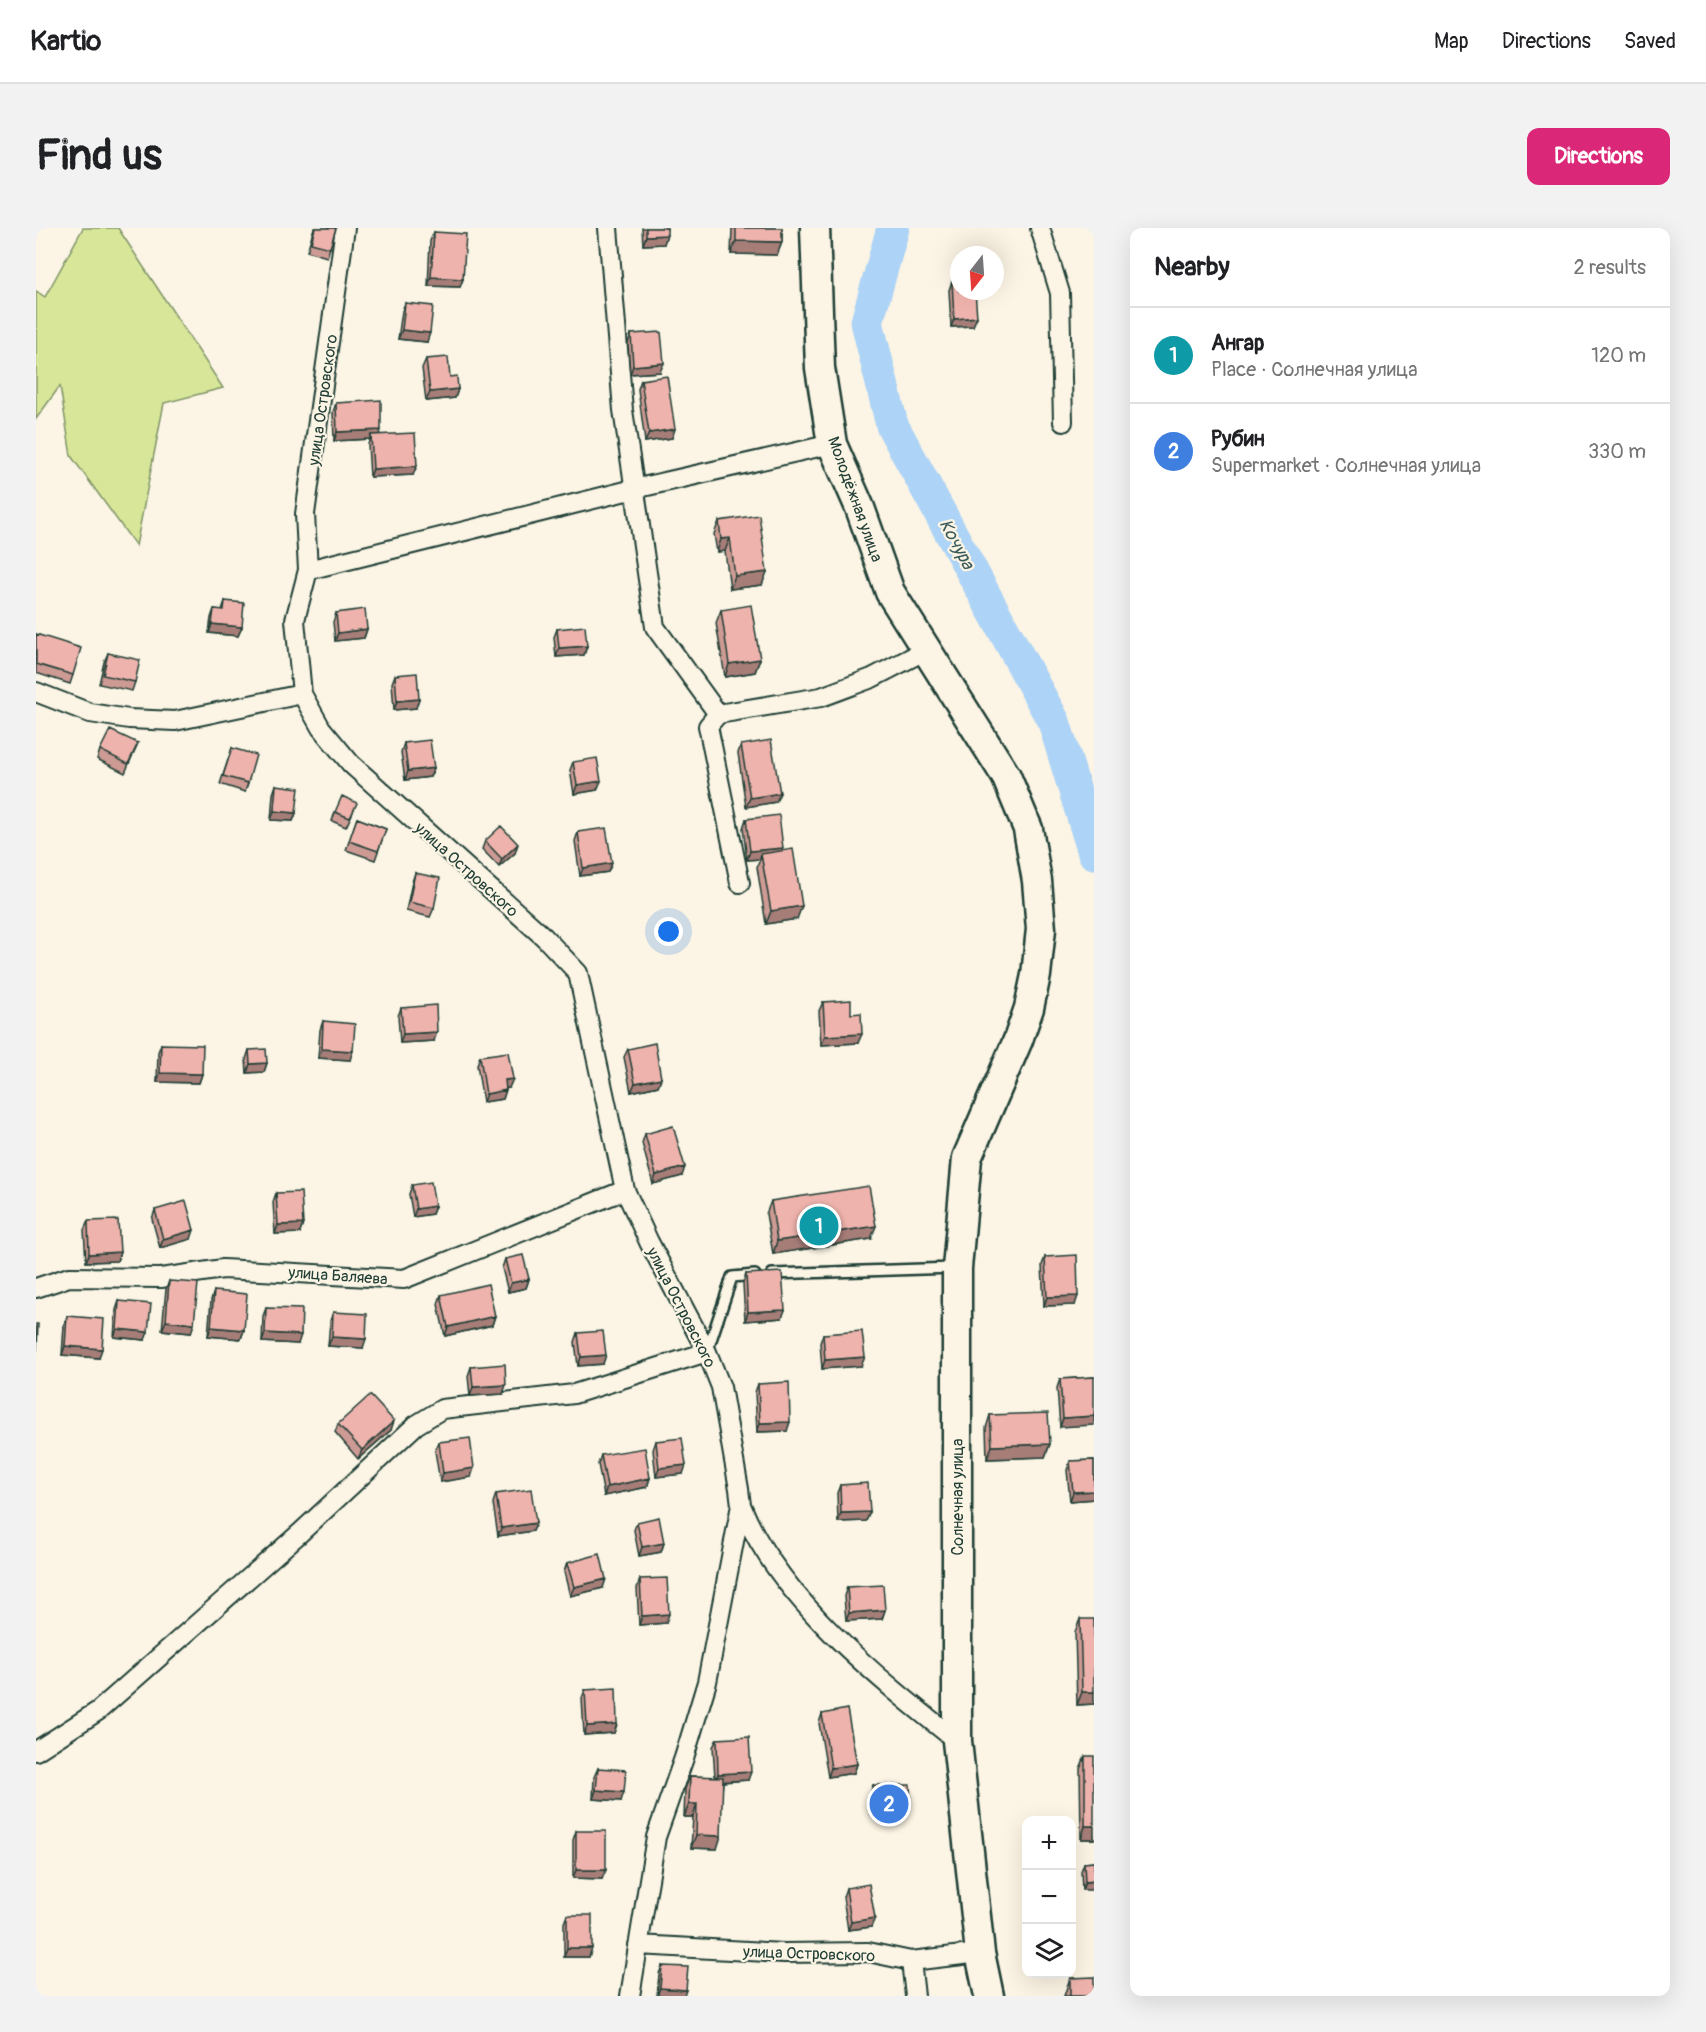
<!DOCTYPE html>
<meta charset="utf-8">
<style>
:root{--surface:#fff;--page:#f2f2f2;--text:#202124;--muted:#757577;--line:#e0e0e0;--accent:#db2777}
body{margin:0;font-family:Pangolin,sans-serif;background:var(--page);color:var(--text)}
.controls{position:absolute;right:18px;bottom:18px;display:grid;overflow:hidden;border-radius:12px;box-shadow:0 6px 24px #0002}
.controls button{width:54px;height:54px;display:grid;place-items:center;padding:0;border:0;border-bottom:2px solid var(--line);background:var(--surface);color:var(--text);font:30px sans-serif}
.compass{position:absolute;left:914px;top:18px;width:54px;height:54px;border-radius:50%;background:var(--surface);box-shadow:0 6px 24px #0002;rotate:197deg}
.you{position:absolute;left:633px;top:704px;width:21px;height:21px;margin:-15px;border:4px solid #fff;border-radius:50%;background:#1a73e8;box-shadow:0 0 0 9px #1a73e833}
.badge{display:grid;place-items:center;width:39px;height:39px;border-radius:50%;background:var(--accent);color:#fff;font-size:20px;font-weight:700}
.pin{position:absolute;translate:-50% -50%;border:3px solid #fff;box-shadow:0 2px 6px #0006}
.list{margin:0;padding:0;list-style:none}
h2{display:flex;justify-content:space-between;align-items:center;height:78px;margin:0;padding:0 24px;font-size:26px}
h2 small{font-size:20px;font-weight:400;color:var(--muted)}
.list li{display:grid;grid-template-columns:39px 1fr auto;gap:18px;align-items:center;box-sizing:border-box;height:96px;padding:0 24px;border-top:2px solid var(--line)}
.list b{display:block;font-size:22px;white-space:nowrap}
.list p{margin:0;font-size:20px;white-space:nowrap;color:var(--muted)}
.list em{font-size:20px;font-style:normal;color:var(--muted)}
.icon{flex:none;width:33px;height:33px;fill:none;stroke:currentColor;stroke-width:2;stroke-linecap:round;stroke-linejoin:round}
.map{position:relative;flex:none;width:1058px;height:1768px;overflow:hidden;border-radius:12px}
header{display:flex;align-items:center;gap:36px;box-sizing:border-box;height:84px;padding:0 30px;background:var(--surface);border-bottom:2px solid var(--line)}
header strong{font-size:28px}
nav{display:flex;gap:33px;margin-inline-start:auto;font-size:21px}
.intro{display:flex;align-items:center;justify-content:space-between;box-sizing:border-box;height:144px;padding:0 36px}
h1{margin:0;font-size:42px}
.button{padding:15px 27px;border-radius:12px;background:var(--accent);color:#fff;font-size:21px;font-weight:700}
main{display:flex;gap:36px;padding:0 36px}
aside{flex:1;background:var(--surface);border-radius:12px;box-shadow:0 6px 24px #0002}
.map>svg:first-child{display:block}
.green{fill:#d8e699;stroke:#7c9266;stroke-width:1.5}
.lines{fill:none;stroke-linecap:round;stroke-linejoin:round}
.river{stroke:#add3f6;stroke-width:33}
.service-casing{stroke:#1f3d34;stroke-width:14}
.minor-casing{stroke:#1f3d34;stroke-width:22}
.primary-casing{stroke:#1f3d34;stroke-width:33}
.service{stroke:#fcf5e5;stroke-width:9}
.minor{stroke:#fcf5e5;stroke-width:18}
.primary{stroke:#fcf5e5;stroke-width:28}
.wall{fill:#cd9a94;stroke:#1f3d34;stroke-width:1.5}
.shaded-wall{fill:#a77d78;stroke:#1f3d34;stroke-width:1.5}
.building{fill:#eeb3ac;stroke:#1f3d34;stroke-width:1.5}
.labels{text-anchor:middle;stroke-width:4.5;stroke-linejoin:round;paint-order:stroke}
.street-label{font-size:16px;fill:#1f3d34;stroke:#fcf5e5}
.water-label{font-size:18px;font-style:italic;fill:#3b5b5b;stroke:#fcf5e5}
</style>
<header>
<strong>Kartio</strong>
<nav><a>Map</a><a>Directions</a><a>Saved</a></nav>
</header>
<div class="intro"><h1>Find us</h1><a class="button">Directions</a></div>
<main>
<div class="map">
<svg width="1058" height="1768" viewBox="0 0 1058 1768">
<rect width="100%" height="100%" fill="#fcf5e5"/>
<filter id="ink" filterUnits="userSpaceOnUse"><feTurbulence type="fractalNoise" baseFrequency=".0167" numOctaves="2"/><feDisplacementMap in="SourceGraphic" scale="12" xChannelSelector="R" yChannelSelector="G"/><feConvolveMatrix kernelMatrix="1 2 1 2 8 2 1 2 1" color-interpolation-filters="sRGB"/></filter>
<g filter="url(#ink)">
<path class="green" d="M47 0H82L187 160 128 175 100 318 35 228 24 158 0 191V63L9 69Z"/>
<g class="lines">
<path class="river" d="M857 0 831 94 856 197 1018 494 1058 625"/>
<g class="service-casing">
<path id="service" d="M736 1046 917 1040
M672 1121 696 1049 719 1047"/>
</g>
<g class="minor-casing">
<path id="minor" d="M309 0 269 286 272 342 259 392 266 466 285 500 315 536 508 709 542 745 589 962 613 1014 671 1124 685 1159 703 1261 705 1277 671 1454 648 1530 620 1609 594 1768
M572 0 587 182 619 399 682 486
M1004 0 1024 65 1027 194
M272 342 598 261 796 216
M0 464 54 485 93 491 139 493 266 466
M704 655 672 498 682 486 785 469 836 450 890 422
M0 1060 33 1049 125 1050 187 1041 368 1051 589 962
M705 1277C742 1371 843 1451 921 1513
M0 1523 62 1483 264 1305 380 1197 406 1181 538 1166 671 1124
M602 1717 748 1725 832 1724 875 1733 944 1725
M875 1733 879 1768"/>
</g>
<g class="primary-casing">
<path id="primary" d="M779 0 784 140 796 216 824 280 854 364 970 548 992 601 1001 653 1005 701 1000 747 993 780 982 812 931 930 921 1040V1513L944 1725 953 1768"/>
</g>
<use href="#service" class="service"/>
<use href="#minor" class="minor"/>
<use href="#primary" class="primary"/>
</g>
<path class="wall" d="M278 0H300L291 29 271 23Z
M606 0H631L628 16 607 17Z
M696 0H746V14L741 27 695 26Z
M398 4 427 51 424 59 392 58 394 13Z
M916 53 937 98 915 99 913 62Z
M369 75 391 114 362 111 366 83Z
M595 106 624 144 594 146 592 115Z
M390 131 414 149 422 161 419 170 390 173 386 140Z
M605 152 636 210 609 214 602 161Z
M300 175 343 207 377 247 334 249 332 216 334 211 298 213 297 184Z
M683 293 726 357 694 361 689 323 681 324 678 306Z
M189 373 206 399 202 408 173 405 175 390 178 381 186 382Z
M685 382 724 431 719 444 689 449 680 395Z
M300 385 331 401 328 410 299 413 297 394Z
M521 401 551 418 548 427 520 429 518 409Z
M0 406 37 447 34 456 0 445Z
M72 425 99 454 96 463 63 456 68 434Z
M359 447 380 480 358 482 356 455Z
M102 515 89 545 61 531 64 522Z
M368 515 398 540 394 549 369 552 365 524Z
M705 517 740 574 710 579 702 525Z
M196 520 212 555 209 564 184 556Z
M537 534 561 562 538 566 534 542Z
M240 557 260 585 257 593 235 592 237 566Z
M299 584H317L310 599 296 593Z
M321 590 350 601 339 632 310 622Z
M710 591 746 623 761 691 730 696 721 639 724 631 711 632 707 600Z
M542 604 576 635 572 644 544 648 539 613Z
M449 613 479 625 463 639 446 621Z
M379 645 398 680 394 689 370 683 376 654Z
M787 774 815 786 822 815 785 817 783 783Z
M365 780 398 813 364 815 362 788Z
M287 793 314 832 282 830 284 802Z
M125 816 166 846 163 855 121 854 122 824Z
M592 821 625 850 622 858 595 864 588 829Z
M213 822 231 835 228 844 211 845 210 831Z
M444 828 473 860H470L467 871 447 874 441 837Z
M609 906 646 948 617 956 606 915Z
M376 957 399 978 396 986 377 989 373 966Z
M240 965 264 1005 239 1006 237 974Z
M735 973 835 1011 737 1026 730 986Z
M119 982 155 1011 124 1020 116 991Z
M52 993 84 1024 81 1033 50 1034 48 1002Z
M1009 1029 1039 1077 1008 1078 1006 1037Z
M469 1031 493 1051 490 1060 472 1064 466 1040Z
M710 1046 746 1090 709 1093 707 1055Z
M133 1053 155 1105 126 1102 130 1061Z
M178 1063 208 1102 205 1111 172 1108 175 1072Z
M405 1067 459 1088 456 1097 409 1108 402 1076Z
M83 1073 109 1112 78 1109 80 1082Z
M230 1080 262 1116 226 1114 227 1088Z
M297 1084 327 1120 292 1118 294 1093Z
M31 1088 63 1130 26 1127 28 1097Z
M542 1105 567 1136 542 1138 539 1114Z
M787 1106 825 1138 786 1141 784 1115Z
M435 1139 467 1166 434 1168 432 1148Z
M1058 1149 1024 1199 1021 1160 1024 1151Z
M722 1156 751 1203 721 1204 719 1164Z
M954 1187 1014 1216 1009 1229 951 1231 950 1200Z
M302 1196 355 1202 322 1231 299 1204Z
M620 1213 647 1246 620 1249 617 1222Z
M403 1214 435 1249 404 1254 399 1223Z
M565 1227 614 1250 611 1259 568 1268 562 1236Z
M1058 1232V1271L1034 1273 1031 1242 1034 1233Z
M804 1257 834 1284 830 1293 802 1294 801 1265Z
M460 1266 500 1295 497 1303 462 1308 457 1275Z
M601 1294 628 1315 625 1324 603 1328 598 1302Z
M531 1335 567 1360 534 1368 528 1344Z
M604 1351 630 1395 603 1397 601 1360Z
M811 1359 849 1382 846 1391 810 1393 808 1368Z
M1044 1391 1058 1476 1041 1477 1039 1404Z
M549 1462 581 1496 578 1505 548 1507 546 1470Z
M786 1486 821 1536 818 1545 792 1549 783 1495Z
M681 1511 712 1552 687 1554 681 1621 655 1620 657 1589H648L649 1561 654 1548 679 1549 677 1519Z
M1049 1528 1058 1611H1045L1044 1541Z
M562 1540 585 1573 557 1571 558 1549Z
M837 1557 875 1577 871 1585 834 1586V1566Z
M540 1603 566 1651 537 1650V1612Z
M1058 1634 1046 1662 1045 1643 1048 1635Z
M810 1660 835 1699 812 1702 807 1669Z
M531 1687 556 1720 553 1729H528V1695Z
M626 1738 648 1768H621L623 1746Z
M1034 1750 1058 1768H1028Z"/>
<path class="shaded-wall" d="M631 7 628 16 607 17 610 8Z
M700 13 746 14 741 27 695 26Z
M395 49 427 51 424 59 392 58Z
M941 89 937 98 915 99 918 91Z
M366 102 394 105 391 114 362 111Z
M628 135 624 144 594 146 597 138Z
M422 161 419 170 390 173 394 164Z
M639 201 636 210 609 214 613 205Z
M345 202 342 211 335 207 334 211 298 213 301 204Z
M381 238 377 247 334 249 337 241Z
M694 310 689 323 681 324 685 311Z
M731 344 726 357 694 361 699 348Z
M176 396 206 399 202 408 173 405Z
M331 401 328 410 299 413 302 405Z
M551 418 548 427 520 429 523 420Z
M724 431 719 444 689 449 693 436Z
M383 471 380 480 358 482 361 473Z
M398 540 394 549 369 552 372 543Z
M565 553 561 562 538 566 541 557Z
M744 565 740 574 710 579 714 570Z
M238 583 260 585 257 593 235 592Z
M482 616 479 625 463 639 466 631Z
M747 620 744 628 725 626 724 631 711 632 714 623Z
M576 635 572 644 544 648 547 640Z
M766 678 761 691 730 696 735 683Z
M401 804 398 813 364 815 367 806Z
M826 806 822 815 785 817 789 808Z
M286 821 317 823 314 832 282 830Z
M231 835 228 844 211 845 214 836Z
M124 845 166 846 163 855 121 854Z
M625 850 622 858 595 864 599 855Z
M477 851 473 860 466 861 469 852Z
M470 862 467 871 447 874 450 866Z
M649 939 646 948 617 956 620 947Z
M399 978 396 986 377 989 380 981Z
M267 996 264 1005 239 1006 242 997Z
M840 998 835 1011 737 1026 741 1013Z
M158 1002 155 1011 124 1020 127 1011Z
M84 1024 81 1033 50 1034 53 1026Z
M493 1051 490 1060 472 1064 475 1055Z
M1042 1068 1039 1077 1008 1078 1011 1069Z
M749 1082 746 1090 709 1093 712 1084Z
M459 1088 456 1097 409 1108 412 1099Z
M130 1093 158 1096 155 1105 126 1102Z
M175 1099 208 1102 205 1111 172 1108Z
M81 1101 112 1104 109 1112 78 1109Z
M229 1105 265 1107 262 1116 226 1114Z
M296 1109 330 1111 327 1120 292 1118Z
M29 1118 66 1121 63 1130 26 1127Z
M570 1127 567 1136 542 1138 545 1129Z
M829 1129 825 1138 786 1141 789 1132Z
M470 1157 467 1166 434 1168 437 1159Z
M1058 1188V1197L1024 1199 1027 1190Z
M358 1193 355 1202 322 1231 326 1222Z
M754 1194 751 1203 721 1204 724 1195Z
M1014 1216 1009 1229 951 1231 956 1218Z
M650 1237 647 1246 620 1249 623 1240Z
M438 1240 435 1249 404 1254 407 1245Z
M614 1250 611 1259 568 1268 571 1259Z
M1058 1263V1271L1034 1273 1037 1264Z
M834 1284 830 1293 802 1294 805 1285Z
M500 1295 497 1303 462 1308 465 1300Z
M628 1315 625 1324 603 1328 606 1319Z
M570 1351 567 1360 534 1368 538 1359Z
M849 1382 846 1391 810 1393 813 1385Z
M633 1386 630 1395 603 1397 606 1388Z
M1046 1464H1058V1476L1041 1477Z
M581 1496 578 1505 548 1507 551 1498Z
M821 1536 818 1545 792 1549 795 1540Z
M715 1544 712 1552 679 1554 682 1546Z
M560 1562 588 1564 585 1573 557 1571Z
M653 1576H661L657 1589H648Z
M838 1577H875L871 1585 834 1586Z
M1049 1598H1058V1611H1045Z
M660 1607 685 1608 681 1621 655 1620Z
M540 1642H570L566 1651 537 1650Z
M1058 1653V1662H1046L1049 1654Z
M839 1690 835 1699 812 1702 815 1694Z
M531 1720H556L553 1729H528Z
M624 1760 650 1762 648 1768H621Z"/>
<path class="building" d="M279 0H300L294 20 275 15Z
M610 0H631V7L610 8Z
M700 0H746V14L700 13Z
M398 4 430 6 427 51 395 49Z
M916 53H923V63H939L941 89 918 91Z
M369 75 397 78 394 105 366 102Z
M625 104 628 135 597 138 595 106Z
M412 129 414 149 421 148 422 161 394 164 390 131Z
M631 148 639 201 613 205 605 152Z
M345 172V202L301 204 300 175Z
M379 205 381 238 337 241 335 207Z
M723 287 731 344 699 348 694 310 685 311 683 293Z
M189 373 208 375 206 399 176 396 178 381 188 382Z
M715 377 724 431 693 436 685 382Z
M329 381 331 401 302 405 300 385Z
M549 398 551 418 523 420 521 401Z
M0 406 45 420 37 447 0 436Z
M72 425 104 432 99 454 67 447Z
M381 445 383 471 361 473 359 447Z
M74 502 102 515 92 536 64 522Z
M394 512 398 540 372 543 368 515Z
M735 512 744 565 714 570 705 517Z
M196 520 220 527 212 555 187 548Z
M561 530 565 553 541 557 537 534Z
M240 557 263 560 260 585 238 583Z
M306 568 321 575 314 590 299 584Z
M743 587 747 620 714 623 710 591Z
M321 590 350 601 342 623 313 613Z
M465 598 482 616 466 631 449 613Z
M570 600 576 635 547 640 542 604Z
M757 621 766 678 735 683 725 626Z
M379 645 404 650 398 680 373 674Z
M815 772V786L825 785 826 806 789 808 787 774Z
M400 777 401 804 367 806 365 780Z
M287 793 319 796 317 823 286 821Z
M619 815 625 850 599 855 592 821Z
M125 816 167 817 166 846 124 845Z
M230 821 231 835 214 836 213 822Z
M472 824 477 851 469 852 470 862 450 866 444 828Z
M637 898 649 939 620 947 609 906Z
M395 954 399 978 380 981 376 957Z
M833 958 840 998 741 1013 735 973Z
M265 964 267 996 242 997 240 965Z
M150 973 158 1002 127 1011 119 982Z
M82 992 84 1024 53 1026 52 993Z
M487 1027 493 1051 475 1055 469 1031Z
M1041 1027 1042 1068 1011 1069 1009 1029Z
M746 1044 749 1082 712 1084 710 1046Z
M133 1053 162 1055 158 1096 130 1093Z
M452 1056 459 1088 412 1099 405 1067Z
M178 1063 211 1066 208 1102 175 1099Z
M83 1073 115 1076 112 1104 81 1101Z
M230 1080 266 1081 265 1107 229 1105Z
M297 1084 331 1086 330 1111 296 1109Z
M31 1088 68 1091 66 1121 29 1118Z
M0 1096H2L1 1122H0Z
M567 1103 570 1127 545 1129 542 1105Z
M826 1103 829 1129 789 1132 787 1106Z
M469 1136 470 1157 437 1159 435 1139Z
M1058 1149V1188L1027 1190 1024 1151Z
M753 1154 754 1194 724 1195 722 1156Z
M334 1167 358 1193 326 1222 302 1196Z
M1012 1185 1014 1216 956 1218 954 1187Z
M434 1210 438 1240 407 1245 403 1214Z
M646 1210 650 1237 623 1240 620 1213Z
M609 1220 614 1250 571 1259 565 1227Z
M1058 1232V1263L1037 1264 1034 1233Z
M832 1255 834 1284 805 1285 804 1257Z
M495 1261 500 1295 465 1300 460 1266Z
M623 1289 628 1315 606 1319 601 1294Z
M564 1326 570 1351 538 1359 531 1335Z
M631 1350 633 1386 606 1388 604 1351Z
M847 1357 849 1382 813 1385 811 1359Z
M1044 1391H1058V1464H1046Z
M580 1460 581 1496 551 1498 549 1462Z
M811 1481 821 1536 795 1540 786 1486Z
M713 1509 715 1544 682 1546 681 1511Z
M1049 1528H1058V1598H1049Z
M562 1540 590 1542 588 1564 560 1562Z
M654 1548 687 1549 685 1608 660 1607 661 1576H653Z
M837 1557H874L875 1577H838Z
M540 1603H570V1642H540Z
M1058 1634V1653L1049 1654 1048 1635Z
M833 1656 839 1690 815 1694 810 1660Z
M531 1687H556V1720H531Z
M626 1738 652 1739 650 1762 624 1760Z
M1058 1749V1768H1034V1750Z"/>
</g>
<g class="labels">
<g class="street-label">
<text transform="translate(286 172) rotate(-82)" y="6">улица Островского</text>
<text transform="translate(820 271) rotate(70)" y="6">Молодёжная улица</text>
<text transform="translate(431 641) rotate(42)" y="6">улица Островского</text>
<text transform="translate(302 1047) rotate(4)" y="6">улица Баляева</text>
<text transform="translate(646 1079) rotate(63)" y="6">улица Островского</text>
<text transform="translate(921 1269) rotate(-90)" y="6">Солнечная улица</text>
<text transform="translate(773 1725) rotate(2)" y="6">улица Островского</text>
</g>
<g class="water-label">
<text transform="translate(921 316) rotate(62)" y="6">Кочура</text>
</g>
</g>
</svg>
<div class="controls">
<button>+</button>
<button>−</button>
<button><svg class="icon" aria-label="layers" viewBox="0 0 24 24"><path d="M12 4l9 5-9 5-9-5zM3 14l9 5 9-5"/></svg></button>
</div>
<svg class="compass" viewBox="-18 -18 36 36"><path d="M0-13l5 13h-10z" fill="#e53935"/><path d="M0 13l5-13h-10z" fill="#757577"/></svg>
<div class="you"></div>
<div class="pin badge" style="left:783px;top:998px;background:#0f9aa8">1</div>
<div class="pin badge" style="left:853px;top:1576px;background:#3f7fe0">2</div>
</div>
<aside>
<h2>Nearby<small>2 results</small></h2>
<ul class="list">
<li><span class="badge" style="background:#0f9aa8">1</span><div><b>Ангар</b><p>Place · Солнечная улица</p></div><em>120 m</em></li>
<li><span class="badge" style="background:#3f7fe0">2</span><div><b>Рубин</b><p>Supermarket · Солнечная улица</p></div><em>330 m</em></li>
</ul>
</aside>
</main>
